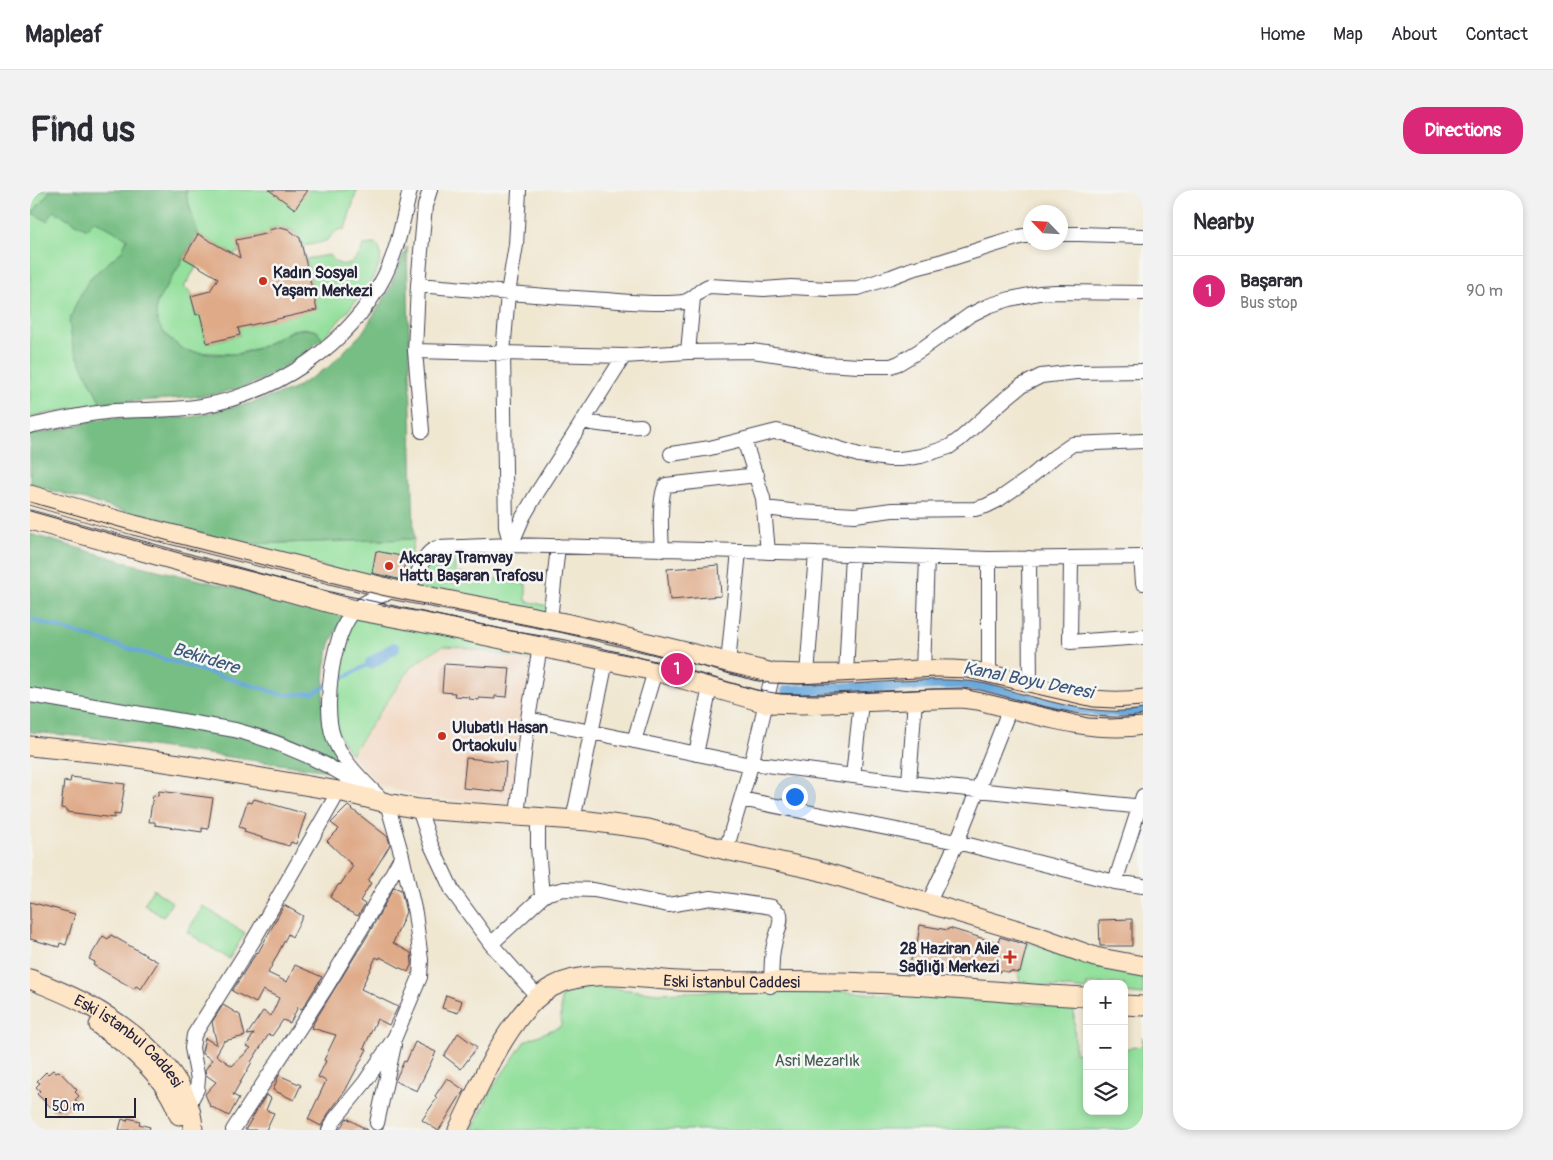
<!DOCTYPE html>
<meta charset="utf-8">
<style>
:root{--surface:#fff;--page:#f2f2f3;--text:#2b2b33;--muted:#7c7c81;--line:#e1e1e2;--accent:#db2777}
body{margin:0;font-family:Pangolin,sans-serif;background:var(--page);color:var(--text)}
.controls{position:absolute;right:15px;bottom:15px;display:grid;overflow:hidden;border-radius:10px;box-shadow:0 2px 8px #0003}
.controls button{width:45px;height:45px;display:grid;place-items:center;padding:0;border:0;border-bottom:1px solid var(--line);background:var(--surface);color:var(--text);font:25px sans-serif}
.compass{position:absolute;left:993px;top:15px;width:45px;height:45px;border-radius:50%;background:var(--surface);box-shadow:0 2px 8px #0003;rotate:295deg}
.scale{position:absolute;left:15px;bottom:12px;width:91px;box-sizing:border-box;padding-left:5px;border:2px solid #22223b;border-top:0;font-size:14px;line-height:18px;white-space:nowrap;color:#22223b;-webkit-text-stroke:4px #f6f6f2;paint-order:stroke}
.you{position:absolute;left:764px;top:606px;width:18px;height:18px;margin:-12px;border:4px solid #fff;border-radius:50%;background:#1a73e8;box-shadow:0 0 0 8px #1a73e833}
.badge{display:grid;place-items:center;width:32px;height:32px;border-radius:50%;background:var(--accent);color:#fff;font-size:16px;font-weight:700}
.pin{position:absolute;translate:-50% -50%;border:2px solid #fff;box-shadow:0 1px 5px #0006}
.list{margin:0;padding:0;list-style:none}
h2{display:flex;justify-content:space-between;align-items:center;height:65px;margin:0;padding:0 20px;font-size:21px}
h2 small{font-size:16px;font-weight:400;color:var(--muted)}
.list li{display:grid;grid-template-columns:32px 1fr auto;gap:15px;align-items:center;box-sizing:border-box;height:70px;padding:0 20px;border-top:1px solid var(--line)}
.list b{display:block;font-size:19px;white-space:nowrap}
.list p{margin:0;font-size:16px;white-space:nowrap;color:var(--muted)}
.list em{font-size:16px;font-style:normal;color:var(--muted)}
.icon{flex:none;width:28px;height:28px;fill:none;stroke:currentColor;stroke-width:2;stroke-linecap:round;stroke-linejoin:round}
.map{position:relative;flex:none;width:1113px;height:940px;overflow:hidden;border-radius:20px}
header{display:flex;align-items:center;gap:30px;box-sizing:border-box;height:70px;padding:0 25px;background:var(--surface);border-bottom:1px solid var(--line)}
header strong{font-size:24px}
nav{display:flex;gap:28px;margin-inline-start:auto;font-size:18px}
.intro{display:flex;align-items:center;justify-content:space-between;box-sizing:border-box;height:120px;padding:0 30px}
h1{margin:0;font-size:35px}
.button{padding:12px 22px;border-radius:20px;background:var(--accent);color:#fff;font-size:18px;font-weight:700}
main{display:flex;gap:30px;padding:0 30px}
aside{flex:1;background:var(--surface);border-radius:20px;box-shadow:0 2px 8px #0003}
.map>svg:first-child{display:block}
.built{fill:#f2d5be}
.green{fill:#94e09d;stroke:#5b816c}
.forest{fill:#77be84;stroke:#4c7060}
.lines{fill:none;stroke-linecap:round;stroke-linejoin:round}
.stream{stroke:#69a9dc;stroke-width:4}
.canal{stroke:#69a9dc;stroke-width:12}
.building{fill:#dfaa88}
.street-casing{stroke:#414052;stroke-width:16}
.secondary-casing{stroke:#414052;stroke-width:21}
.street{stroke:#fff;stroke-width:14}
.secondary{stroke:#fde5c5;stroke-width:19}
.tram{stroke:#22223b;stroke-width:1}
.poi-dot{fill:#c8321e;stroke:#f6f6f2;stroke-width:2}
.labels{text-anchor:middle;stroke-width:5;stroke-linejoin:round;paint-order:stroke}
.poi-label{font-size:16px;font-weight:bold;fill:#22223b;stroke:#f6f6f2;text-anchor:start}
.street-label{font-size:16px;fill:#22223b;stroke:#f6f6f2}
.park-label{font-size:16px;fill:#445b58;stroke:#f6f6f2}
.water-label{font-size:18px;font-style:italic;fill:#3e587b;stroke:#f6f6f2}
</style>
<header>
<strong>Mapleaf</strong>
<nav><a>Home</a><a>Map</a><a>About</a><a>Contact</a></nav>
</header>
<div class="intro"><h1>Find us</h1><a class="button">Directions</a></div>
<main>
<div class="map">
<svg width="1113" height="940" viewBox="0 0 1113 940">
<rect width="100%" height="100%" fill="#f6f6f2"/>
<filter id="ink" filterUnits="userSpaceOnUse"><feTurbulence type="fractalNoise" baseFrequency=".02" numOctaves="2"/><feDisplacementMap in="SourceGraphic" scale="10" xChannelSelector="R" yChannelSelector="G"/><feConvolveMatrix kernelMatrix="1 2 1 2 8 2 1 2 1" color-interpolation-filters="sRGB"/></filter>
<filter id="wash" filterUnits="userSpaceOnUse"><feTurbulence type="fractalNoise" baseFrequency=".0096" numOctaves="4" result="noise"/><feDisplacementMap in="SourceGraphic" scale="20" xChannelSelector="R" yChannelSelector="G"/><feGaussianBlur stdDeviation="1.12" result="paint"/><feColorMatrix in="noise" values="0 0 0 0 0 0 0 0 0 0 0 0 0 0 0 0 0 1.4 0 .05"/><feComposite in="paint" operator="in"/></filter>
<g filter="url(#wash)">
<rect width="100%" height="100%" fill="#f0e7d1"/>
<path class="built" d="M414 456 430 457 500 470 483 613 398 609 349 595 321 564 381 477 402 462Z"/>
<path class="green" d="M0 0H21L2 23 24 21 57 39 64 30 97 48 93 61 60 88 43 157 71 213 0 227Z
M157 0H327L315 39C304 39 304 45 297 50 293 53 278 55 272 56 268 38 255 36 239 39L240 43 207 50 209 62 203 64 168 44 156 5Z
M345 54C370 72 305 134 292 149L287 141 275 138 262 140 231 157 206 164 164 162 153 160 136 145 127 133 125 122 127 112 154 68 167 76 154 97 161 102 166 125 178 123 172 130 177 153 210 145 205 126 216 136 287 119 276 69 299 65C311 83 329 73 333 55Z
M384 349 377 388 365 397 218 354Z
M402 364 425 365V382L496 394V411L518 416 516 426 384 397Z
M326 424 502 458 500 470 430 457 413 456 402 462 381 477 321 564 307 542 302 513 308 462Z
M123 699 142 712 133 727 114 715Z
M173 716 215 743 199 769 157 742Z
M996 752 1113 782V805L1094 803V794H1057V800L990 793 988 783V781H991L997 755 996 754Z
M561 796 628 803 706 800H790L1044 817 1045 863 1057 865V921H1094V859L1112 856 1113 847V940H442L463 897 495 851 531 836V805Z"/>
<path class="forest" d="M21 0H157L156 5 168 44 127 112C124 128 128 138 140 149 145 153 150 158 155 160 166 164 193 165 205 164 213 164 223 160 231 157 254 148 259 134 287 141L292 149C266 169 236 192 203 200 163 210 112 210 71 213L43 157 39 131 48 109 60 88 92 61 97 48 64 30 57 39 24 21 17 31 2 23Z
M377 57 384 349 218 354 194 350 0 294V245L43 237 61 230 81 228 129 229 162 227 221 213 262 200 300 176 332 143 357 104Z
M0 344 106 375 314 424 300 454 295 478 293 511 315 572 313 583 57 547 0 542Z"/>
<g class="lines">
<path class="stream" d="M0 429 254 505 283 503 297 496
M304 493 341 473"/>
<path class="canal" d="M341 473 364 458
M757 501 932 493 1038 516 1072 521 1102 522 1113 520"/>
</g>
<g id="blocks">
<path class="building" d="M239 0H278L265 19Z
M251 37 258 39 270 48 287 120 208 138 210 145 177 153 170 124 166 125 161 106 180 101 188 88 154 68 168 44 210 68 206 50 240 43 239 40Z
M346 361 376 367 372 387 368 389 342 383Z
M689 375 691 406 640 410 637 379Z
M414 474 480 478 477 507 465 506V509L449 508V510L439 509V507L424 506 425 503 412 502Z
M436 568 476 572 474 602 433 598Z
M41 587 95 594 90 625 84 624V628L37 622V619L31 618 34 591 40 592Z
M129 601 183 608 178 639 172 638V642L125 635V632H119L123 605 128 606Z
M224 609 276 624 266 654 261 652 259 656 214 642 215 639 209 637 217 612 222 613Z
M318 616 358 647 360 655 338 691 341 693 330 711 335 714 328 726 316 720 300 707 309 694 310 695 323 676 297 651 309 639 301 633Z
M364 697 371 700 376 722 363 753 381 763 382 773 378 782 350 767 349 769 346 767 331 799 368 817 359 835 347 829 334 858 337 859 315 901 298 924 291 936 278 929 296 891 288 887 296 871 294 870 306 845 282 838 284 832 338 745Z
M0 712 45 724 36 755 30 753 29 757 0 749Z
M254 715 273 726 262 747 258 744 238 783 257 792 265 775 292 787 272 819 268 817 260 833 253 830 242 846 239 844 221 872H222L203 905 209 908 199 926 180 916 175 904 186 892 176 885 175 880 182 870 172 863V862L175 848 187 855 182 832 193 815 210 825 215 846 194 851 186 865 202 876 221 858 216 856 224 844 217 845 233 821 241 826 249 808 233 800 226 813 202 801 227 762 228 763Z
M1102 729V756H1070L1069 730Z
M890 735 918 740 919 738 968 753 970 747 997 755 990 782 988 781V783L980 781V783L970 780V782L953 778 952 783 880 776 884 753 887 754Z
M81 745 128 772 111 799 106 796 104 799 63 775 65 772 59 769 73 746 78 749Z
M416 805 432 811 428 823 412 818Z
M428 843 447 857 431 879 414 866Z
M385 852 406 862 387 901 365 891 374 871 376 872Z
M23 880 26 883 29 881 47 900 45 902 49 906 45 910 48 912 40 921 38 919 33 924 30 920 27 923 7 904 10 901 6 897 10 893 7 891 16 882 18 884Z
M249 885 271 895 264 910 243 900Z
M417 888 434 900 409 940H407L392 930 407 908 405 906Z
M236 905 241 908 236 920 244 923 236 940H215Z
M98 928 110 931 109 934 120 937 119 940H89L92 929 97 931Z
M317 928 337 940H309Z"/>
</g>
</g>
<g filter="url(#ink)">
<use href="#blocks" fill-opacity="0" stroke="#414052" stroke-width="1"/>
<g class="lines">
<g class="street-casing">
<path id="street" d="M400 0 395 16 388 95 385 161 594 166 658 162 722 161 765 167 794 174 829 176H861L869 173 889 161 940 125 958 116 980 109 1009 103 1026 102 1113 103
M1030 44H1049L1113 46
M388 95C451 100 514 107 578 110 601 112 631 115 653 112 664 110 669 99 679 96L734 99 761 97 798 99 828 98 861 87 882 79 913 71 993 46H1001
M385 161 392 241
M658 162 663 108
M552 231C573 236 589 237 611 236
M0 236C28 230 57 223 86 221 115 219 143 221 172 216 247 203 319 155 354 87 368 60 373 29 380 0
M714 250 733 308 738 362
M641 264 680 258 747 241 771 247 829 265 859 269H871L891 266 919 257 930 249 975 209 991 196 1011 186 1046 182 1113 181
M735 318 769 322 825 325 862 320 945 319 956 316 968 310 998 289 1024 267 1043 254 1113 251
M481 355 476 337 473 163 478 103 486 55 489 1
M481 355 493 327 507 303 594 166
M632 360C631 346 629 305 636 295L727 285
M1111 367 1113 393
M999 368 1000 496
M1041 369 1040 452 1113 447
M520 430 528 356
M698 473 709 361
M893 481 897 367
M816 484 822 364
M959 484V369
M777 485 786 363
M0 505 205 540C249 552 292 569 329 595
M498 529 721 575
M604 551 625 481
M666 564 680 497
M721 573 879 593 1113 617
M823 586 831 512
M879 593 885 509
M711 609 927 652 1085 692 1113 696
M354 612C335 592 312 573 303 546 293 517 302 441 326 419 342 405 364 404 380 392 394 382 389 365 407 358L481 355 786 363 959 369 1113 367
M389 619 401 655 423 702 461 754 508 807
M487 626 498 529 510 456
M508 627V657L512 707
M543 630 576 471
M696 660 721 575 743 483
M1085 692 1113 606
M898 714 927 652 980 518
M461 754 512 707 518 703 534 699 564 700 638 715 681 708 742 717 750 724C752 736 746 744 744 755 741 767 742 779 741 791L740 796
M159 914 167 899 168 889 162 858 164 845 223 751 309 601
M347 933 364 855
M203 940 297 796 330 741 372 666
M299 940 305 929 335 892 365 847 390 787 391 770 385 723 372 666 357 613 349 608"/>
</g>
<g class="secondary-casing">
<g id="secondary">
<path d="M0 305 104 335 365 400 535 433 743 483C767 484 791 485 815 484 856 483 897 477 937 481 954 482 970 487 986 492 1026 503 1071 517 1113 509"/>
<path d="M0 330 325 420 395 433 625 481 736 513 772 514 931 508 948 510C998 522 1062 544 1113 535"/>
<path d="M0 556 81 564 149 574 309 601 357 613 389 619 559 631 618 639 696 660 787 680 1004 745 1065 767 1113 776"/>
<path id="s1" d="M0 789C19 797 38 804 56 814 101 838 162 885 163 940"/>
<path d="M1094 815 1113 816"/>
<path d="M69 835C100 856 137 888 149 925"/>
<path id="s2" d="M428 940C449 897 480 820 522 797 559 777 609 789 649 791 711 793 772 790 834 793 908 795 982 804 1057 807"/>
</g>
</g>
<use href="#street" class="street"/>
<use href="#secondary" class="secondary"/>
<path class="tram" d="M0 312 146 353 312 395 351 405 580 452 723 490 740 493 769 494 907 487 937 488 1063 517 1084 518 1113 516
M0 321 167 368 309 404 481 441 536 450 601 465 726 500 751 504 787 505 904 499H933L957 504 1058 528 1081 529 1113 527"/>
</g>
</g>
<g class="poi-dot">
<circle cx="233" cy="91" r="5"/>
<circle cx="359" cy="376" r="5"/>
<circle cx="412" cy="546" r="5"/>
<path d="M977.5 759.5h5v5h5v5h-5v5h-5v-5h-5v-5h5z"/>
</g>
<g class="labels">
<g class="poi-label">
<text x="243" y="88">Kadın Sosyal<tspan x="243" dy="18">Yaşam Merkezi</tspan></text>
<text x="369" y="373">Akçaray Tramvay<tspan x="369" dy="18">Hattı Başaran Trafosu</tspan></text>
<text x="422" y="543">Ulubatlı Hasan<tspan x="422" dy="18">Ortaokulu</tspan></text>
<text x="969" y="764" text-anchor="end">28 Haziran Aile<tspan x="969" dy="18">Sağlığı Merkezi</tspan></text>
</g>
<g class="street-label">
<text dy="6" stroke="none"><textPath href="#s2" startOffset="355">Eski İstanbul Caddesi</textPath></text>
<text dy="6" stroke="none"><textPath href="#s1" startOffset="118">Eski İstanbul Caddesi</textPath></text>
</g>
<g class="park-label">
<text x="787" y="876">Asri Mezarlık</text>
</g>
<g class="water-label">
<text transform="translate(176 468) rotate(17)" y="6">Bekirdere</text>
<text transform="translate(998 490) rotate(11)" y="6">Kanal Boyu Deresi</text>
</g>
</g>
</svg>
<div class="controls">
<button>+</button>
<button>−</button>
<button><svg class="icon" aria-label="layers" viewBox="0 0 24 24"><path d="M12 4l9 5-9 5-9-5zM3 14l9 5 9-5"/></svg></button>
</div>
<svg class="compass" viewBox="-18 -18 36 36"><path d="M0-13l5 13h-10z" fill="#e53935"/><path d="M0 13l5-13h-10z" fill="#7c7c81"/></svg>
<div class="scale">50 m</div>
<div class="you"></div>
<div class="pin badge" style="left:647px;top:479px">1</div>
</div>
<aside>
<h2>Nearby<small></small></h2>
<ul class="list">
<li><span class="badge">1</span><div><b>Başaran</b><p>Bus stop</p></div><em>90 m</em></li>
</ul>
</aside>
</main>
